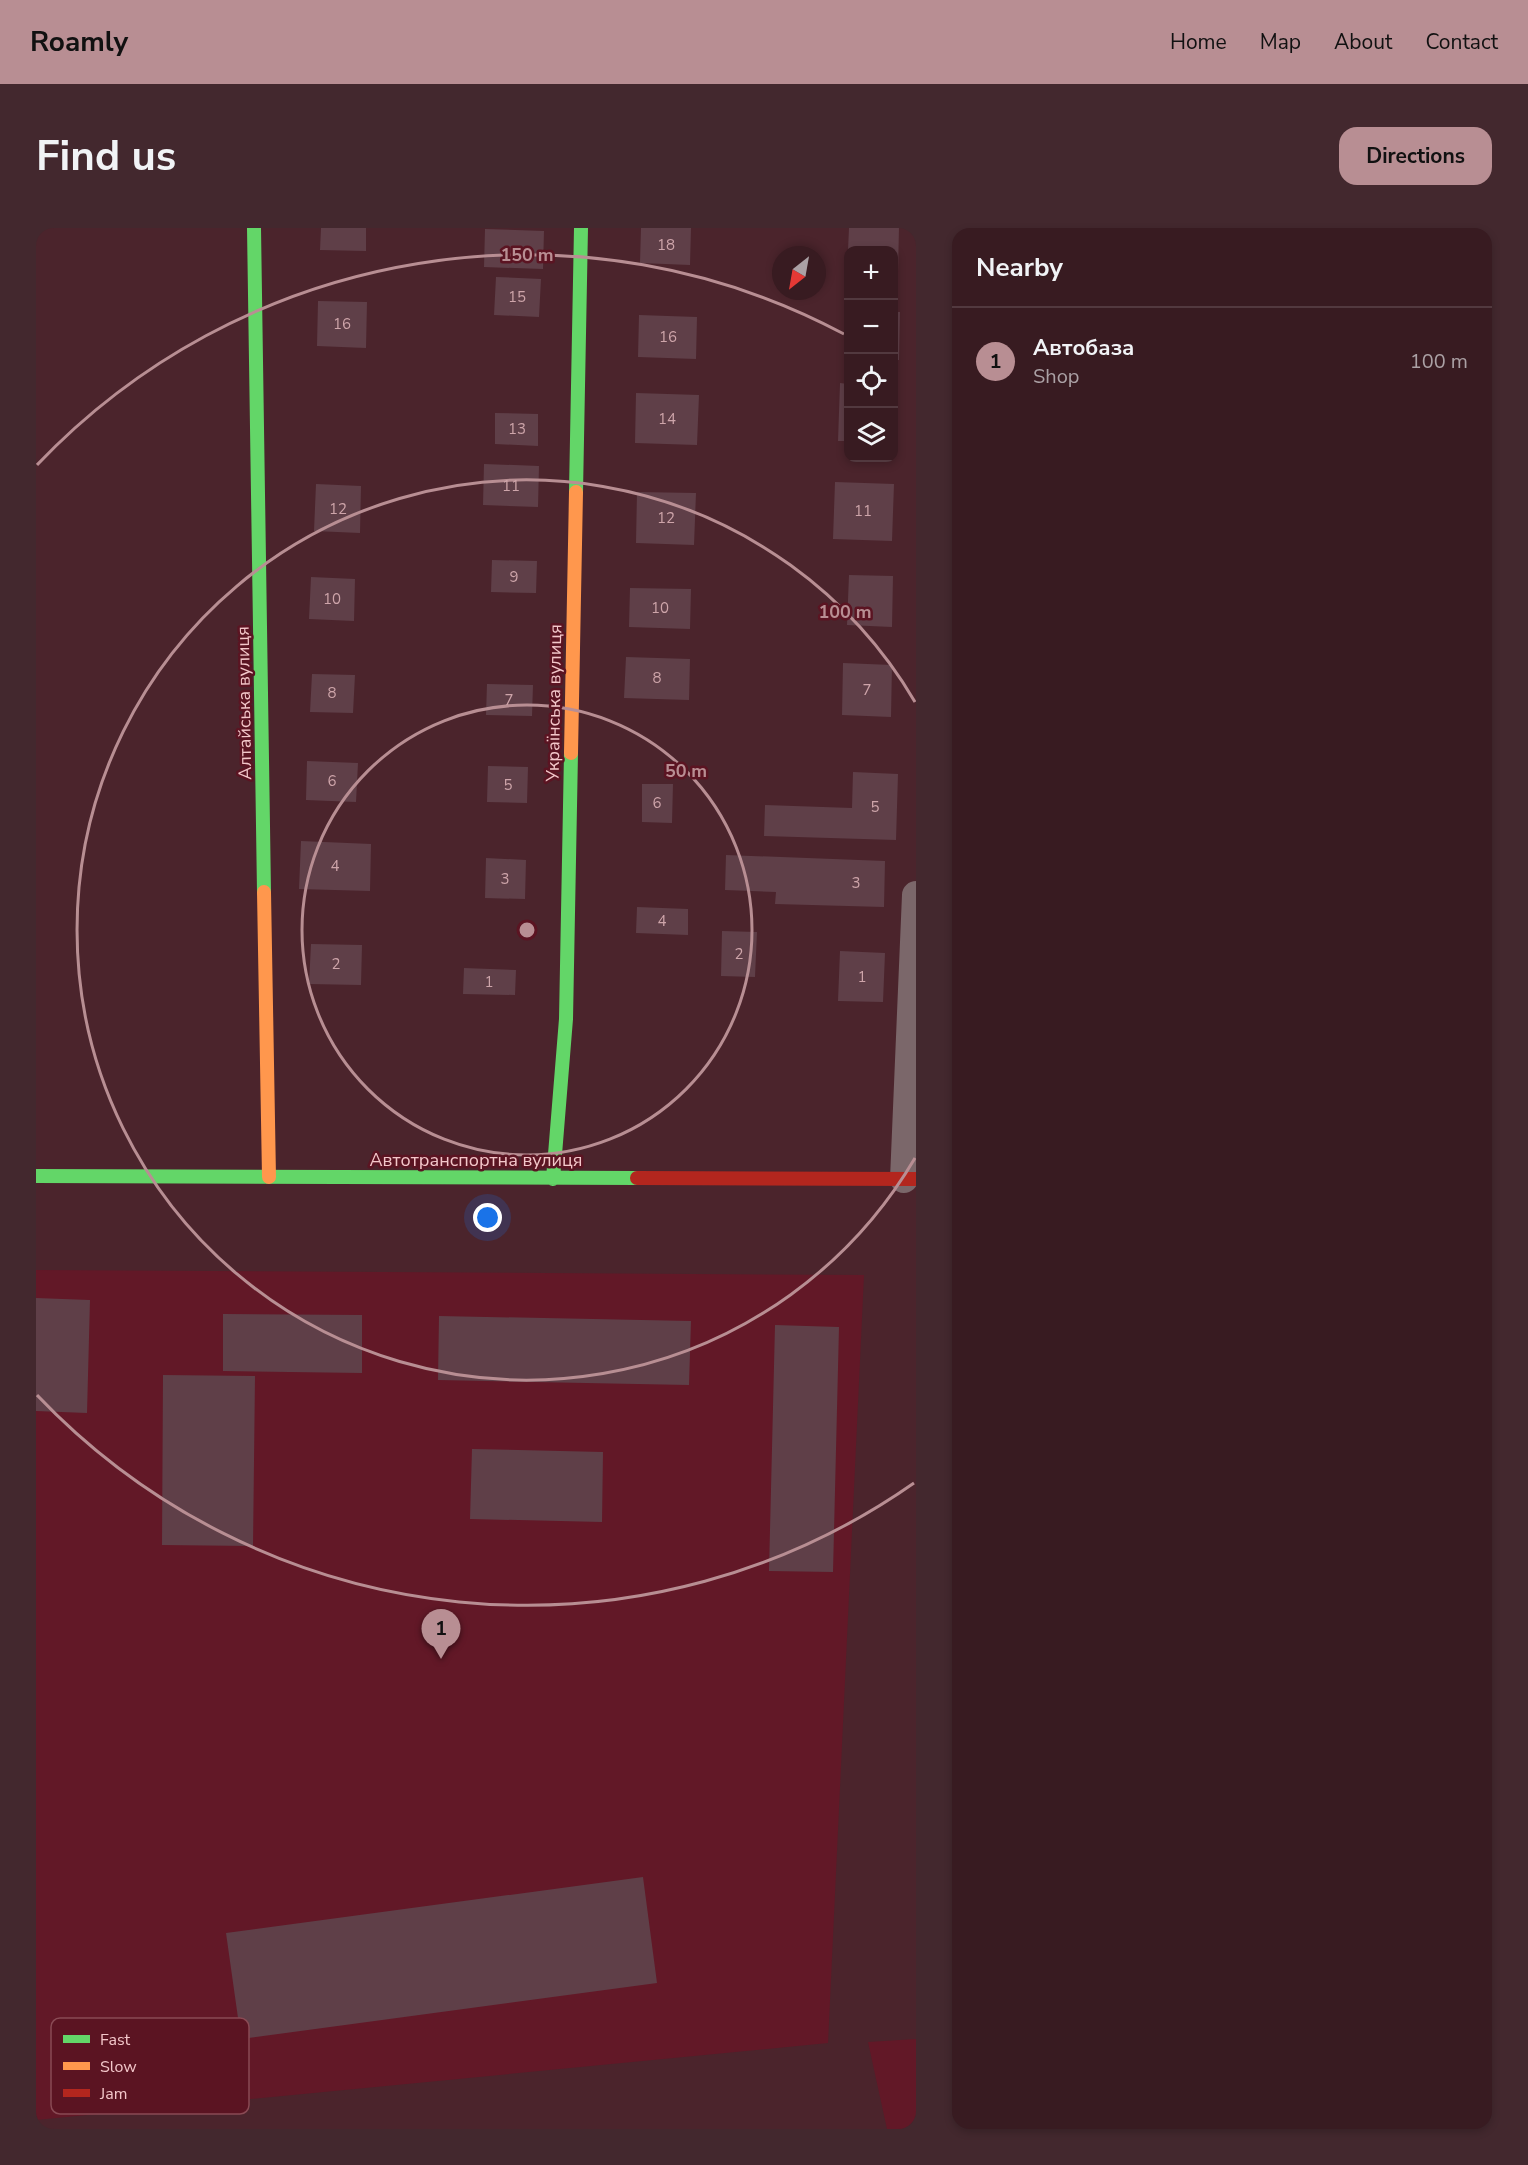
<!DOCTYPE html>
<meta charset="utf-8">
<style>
:root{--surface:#381b21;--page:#43282e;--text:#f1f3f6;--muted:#aba1a5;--line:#52393f;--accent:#b88e93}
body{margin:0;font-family:"Nunito Sans",sans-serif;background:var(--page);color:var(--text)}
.controls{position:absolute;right:18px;top:18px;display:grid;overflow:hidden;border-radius:12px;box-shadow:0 3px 9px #0003}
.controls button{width:54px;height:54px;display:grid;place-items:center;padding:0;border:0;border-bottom:2px solid var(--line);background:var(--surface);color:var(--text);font:30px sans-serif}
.compass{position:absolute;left:736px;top:18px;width:54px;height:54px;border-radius:50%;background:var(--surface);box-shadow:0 3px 9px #0003;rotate:211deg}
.you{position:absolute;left:452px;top:990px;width:21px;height:21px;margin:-15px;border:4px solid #fff;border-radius:50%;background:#1a73e8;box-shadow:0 0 0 9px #1a73e833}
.badge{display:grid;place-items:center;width:39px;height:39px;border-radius:50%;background:var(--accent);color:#111;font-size:20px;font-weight:700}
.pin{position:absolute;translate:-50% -50px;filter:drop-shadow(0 2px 3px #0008)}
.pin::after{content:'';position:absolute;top:32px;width:21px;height:18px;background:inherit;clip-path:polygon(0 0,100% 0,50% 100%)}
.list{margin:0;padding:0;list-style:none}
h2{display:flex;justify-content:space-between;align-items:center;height:78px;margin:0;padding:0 24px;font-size:26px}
h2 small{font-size:20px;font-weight:400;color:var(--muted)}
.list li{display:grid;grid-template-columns:39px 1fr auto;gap:18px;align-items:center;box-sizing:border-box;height:108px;padding:0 24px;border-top:2px solid var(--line)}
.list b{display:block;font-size:22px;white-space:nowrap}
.list p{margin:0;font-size:20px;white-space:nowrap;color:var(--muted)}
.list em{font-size:20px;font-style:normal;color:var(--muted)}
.icon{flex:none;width:33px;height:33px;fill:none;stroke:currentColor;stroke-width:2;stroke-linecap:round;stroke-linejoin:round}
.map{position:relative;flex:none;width:880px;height:1901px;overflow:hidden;border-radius:18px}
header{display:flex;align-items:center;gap:36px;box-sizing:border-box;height:84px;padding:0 30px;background:var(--accent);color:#111}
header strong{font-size:28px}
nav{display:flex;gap:33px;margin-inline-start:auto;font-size:21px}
.intro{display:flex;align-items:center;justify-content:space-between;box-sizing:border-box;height:144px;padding:0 36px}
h1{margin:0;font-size:42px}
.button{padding:15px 27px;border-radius:18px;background:var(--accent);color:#111;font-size:21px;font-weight:700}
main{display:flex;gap:36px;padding:0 36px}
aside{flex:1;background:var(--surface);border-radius:18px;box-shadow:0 3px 9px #0003}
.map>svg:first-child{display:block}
.built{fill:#621827}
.building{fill:#5f3f48}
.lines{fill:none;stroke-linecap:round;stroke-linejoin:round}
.street{stroke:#7b676a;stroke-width:28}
.fast{stroke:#63d668;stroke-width:14}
.slow{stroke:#ff974d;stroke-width:14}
.jam{stroke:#b3261e;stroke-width:14}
.ring{fill:none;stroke:#b88e93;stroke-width:3}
.labels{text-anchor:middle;stroke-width:5;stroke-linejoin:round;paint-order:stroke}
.number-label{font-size:15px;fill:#cea5aa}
.street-label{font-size:18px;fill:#f3c7ca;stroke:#5b1422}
.key{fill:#5b1422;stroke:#894a54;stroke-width:1.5}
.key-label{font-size:16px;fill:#f3c7ca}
.centre{fill:#b88e93;stroke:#5b1422;stroke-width:3}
.ring-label{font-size:18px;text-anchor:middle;font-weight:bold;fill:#b88e93;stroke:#5b1422;stroke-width:5;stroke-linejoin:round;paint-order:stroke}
</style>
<header>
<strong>Roamly</strong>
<nav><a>Home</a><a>Map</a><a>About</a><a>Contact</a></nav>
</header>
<div class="intro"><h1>Find us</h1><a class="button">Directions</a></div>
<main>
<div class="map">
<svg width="880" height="1901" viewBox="0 0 880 1901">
<rect width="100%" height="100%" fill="#4b242c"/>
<path class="built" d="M0 1042 828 1047 792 1815 0 1892Z
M880 1811V1901H851L832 1814Z"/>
<path class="building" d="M285 0H330V23L284 22Z
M605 0H655L654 37 604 35Z
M813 0H863L862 44H858V22H812Z
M449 1 508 3 507 41 448 39Z
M460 49 505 51 503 89 458 87Z
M282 73 331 74 330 120 281 118Z
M858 84H864L863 132H858Z
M603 87 661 89 660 131 602 129Z
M804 155 812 156V213H802Z
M600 165 663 167 661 217 599 215Z
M459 185 502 186V218L459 216Z
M448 236 503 238 502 279 447 277Z
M799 254 858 256 856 313 797 311Z
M280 256 325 258 324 305 278 303Z
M601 264 660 265 658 317 600 315Z
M456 332 501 333 500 365 455 364Z
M813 347 857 348 856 399 811 397Z
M275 349 319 351 318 393 273 391Z
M594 360 655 361 654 401 593 399Z
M590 429 654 431 653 472 588 470Z
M807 435 856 437 855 489 806 487Z
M276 446 319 447 317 485 274 484Z
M451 456 497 457 496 488 450 487Z
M271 533 322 535 320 574 270 572Z
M452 538 492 539 491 575 451 574Z
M817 544 862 546 860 612 728 608 729 577 816 580Z
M606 556H637L636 595 606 594Z
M265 613 335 616 334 663 263 661Z
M690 627 849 633 848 679 739 676 740 664 689 662Z
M450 630 490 632 489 671 449 670Z
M601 679 652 681V707L600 705Z
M686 703 721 704 719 749 685 748Z
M275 716 326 717 325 757 273 756Z
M804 723 849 725 847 774 802 773Z
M428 740 480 742 479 767 427 766Z
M0 1070 54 1072 51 1185 0 1183Z
M187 1086 326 1087V1145L187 1143Z
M403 1088 655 1093 653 1157 402 1152Z
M739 1097 803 1099 797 1344 733 1343Z
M127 1147 219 1148 217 1318 126 1317Z
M436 1221 567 1224 566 1294 434 1291Z
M607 1649 621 1755 205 1811 190 1705Z"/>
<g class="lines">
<path class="street" d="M868 951 880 667"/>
<path class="fast" d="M218 0 228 664
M540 264 545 0
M0 948 601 950
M517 951 530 791 535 525"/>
<path class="slow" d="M535 525 540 264
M228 664 233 949"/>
<path class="jam" d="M601 950 880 951"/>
</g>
<g class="ring">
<circle cx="491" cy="702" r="225"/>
<path d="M879 930A450 450 0 1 1 879 474"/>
<path d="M878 1255A675 675 0 0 1 1 1167M1 237A675 675 0 0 1 808 106"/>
</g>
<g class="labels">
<g class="number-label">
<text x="630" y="22">18</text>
<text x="481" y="74">15</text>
<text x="306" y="101">16</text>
<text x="632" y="114">16</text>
<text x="631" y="196">14</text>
<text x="481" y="206">13</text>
<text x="475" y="263">11</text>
<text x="302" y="286">12</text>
<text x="827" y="288">11</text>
<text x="630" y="295">12</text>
<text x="478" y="354">9</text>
<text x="296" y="376">10</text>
<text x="624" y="385">10</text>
<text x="621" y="455">8</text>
<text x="831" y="467">7</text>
<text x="296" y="470">8</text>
<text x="473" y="477">7</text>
<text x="296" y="558">6</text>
<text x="472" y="562">5</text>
<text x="621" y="580">6</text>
<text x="839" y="584">5</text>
<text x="299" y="643">4</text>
<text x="469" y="656">3</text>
<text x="820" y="660">3</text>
<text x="626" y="698">4</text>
<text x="703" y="731">2</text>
<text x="300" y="741">2</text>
<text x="826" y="754">1</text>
<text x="453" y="759">1</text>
</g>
<g class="street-label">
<text transform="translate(208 475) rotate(-91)" y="6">Алтайська вулиця</text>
<text transform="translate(518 475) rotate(-89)" y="6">Українська вулиця</text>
<text x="440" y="938">Автотранспортна вулиця</text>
</g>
</g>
<rect x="15" y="1790" width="198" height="96" rx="9" class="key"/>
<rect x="27" y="1807" width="27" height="8" fill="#63d668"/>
<rect x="27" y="1834" width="27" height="8" fill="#ff974d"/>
<rect x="27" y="1861" width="27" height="8" fill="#b3261e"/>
<g class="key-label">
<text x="64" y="1817">Fast</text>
<text x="64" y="1844">Slow</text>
<text x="64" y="1871">Jam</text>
</g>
<circle cx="491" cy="702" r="9" class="centre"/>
<g class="ring-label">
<text x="491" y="33">150 m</text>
<text x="809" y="390">100 m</text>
<text x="650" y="549">50 m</text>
</g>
</svg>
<div class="controls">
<button>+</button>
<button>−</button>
<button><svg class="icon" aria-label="locate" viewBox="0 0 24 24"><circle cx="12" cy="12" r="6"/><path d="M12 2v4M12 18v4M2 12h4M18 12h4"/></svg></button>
<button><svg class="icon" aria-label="layers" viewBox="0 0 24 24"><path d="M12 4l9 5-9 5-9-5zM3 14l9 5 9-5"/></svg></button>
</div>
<svg class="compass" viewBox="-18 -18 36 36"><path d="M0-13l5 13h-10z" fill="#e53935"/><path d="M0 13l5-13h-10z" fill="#aba1a5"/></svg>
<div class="you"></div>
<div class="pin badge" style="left:405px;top:1431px">1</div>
</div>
<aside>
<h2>Nearby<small></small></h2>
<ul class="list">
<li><span class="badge">1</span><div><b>Автобаза</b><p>Shop</p></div><em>100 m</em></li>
</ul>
</aside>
</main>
